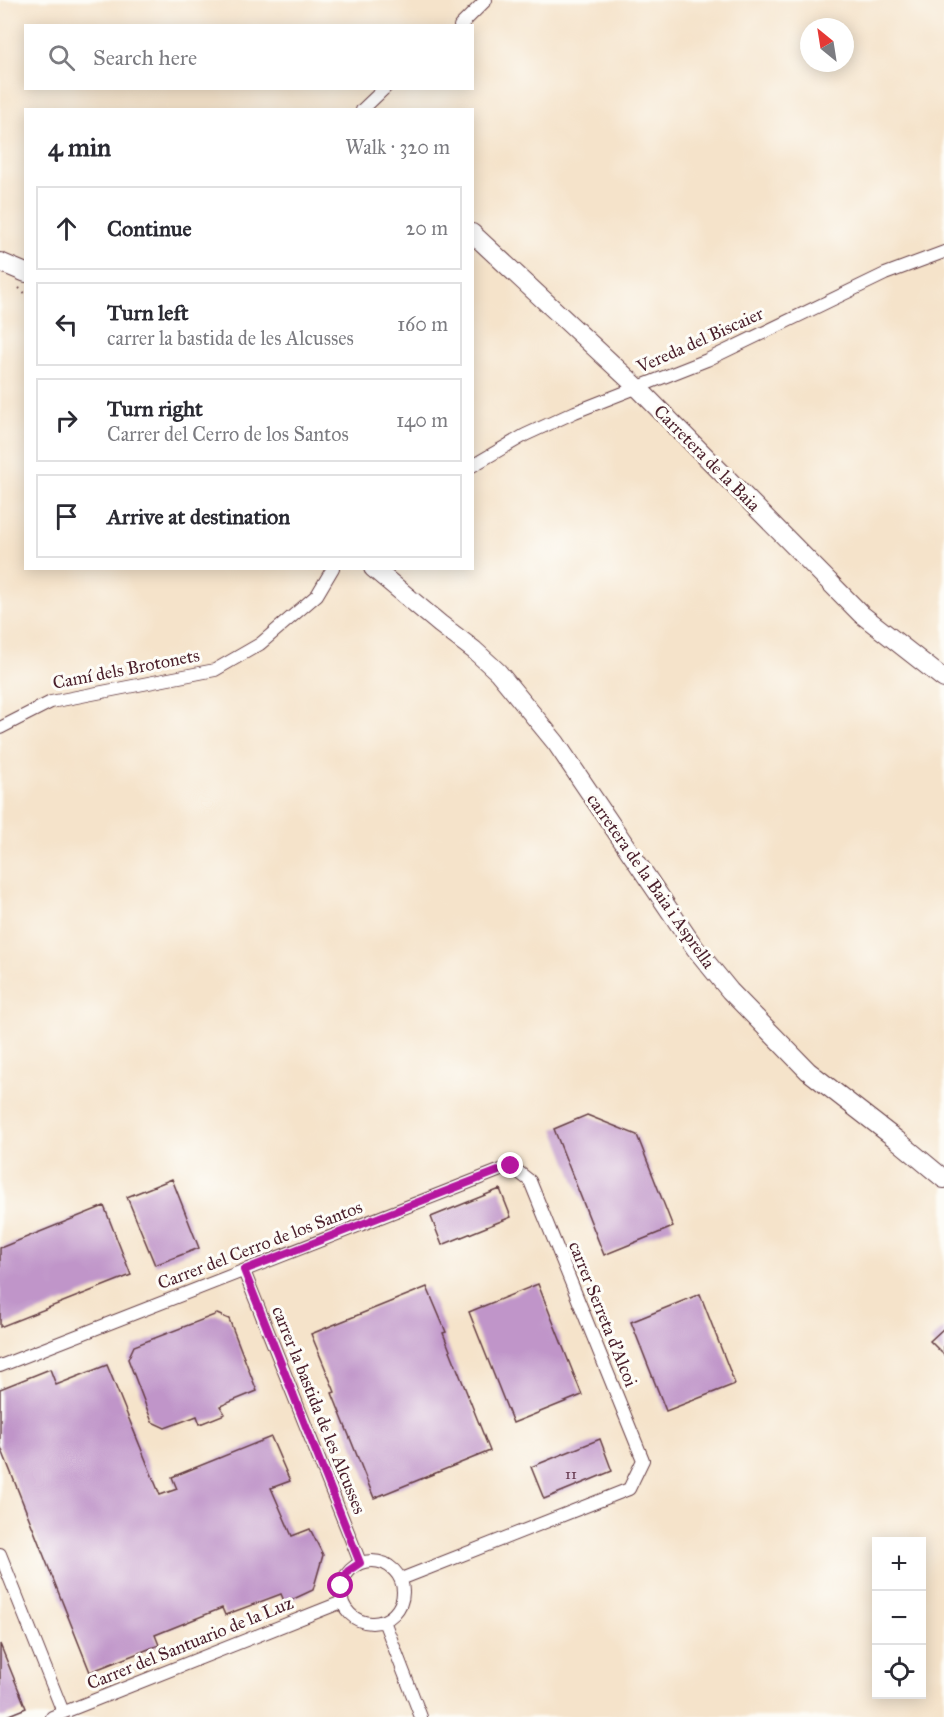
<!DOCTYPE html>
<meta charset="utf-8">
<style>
:root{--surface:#fff;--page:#f2f2f3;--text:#2b2b33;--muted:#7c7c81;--line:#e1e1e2}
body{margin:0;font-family:"IM FELL Great Primer",serif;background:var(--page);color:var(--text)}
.controls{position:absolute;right:18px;bottom:18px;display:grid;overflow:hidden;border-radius:0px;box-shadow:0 3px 15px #0003}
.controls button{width:54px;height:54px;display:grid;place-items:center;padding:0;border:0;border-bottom:2px solid var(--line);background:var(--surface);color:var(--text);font:30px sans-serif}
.compass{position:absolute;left:800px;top:18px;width:54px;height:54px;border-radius:50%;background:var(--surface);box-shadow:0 3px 15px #0003;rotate:330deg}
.stop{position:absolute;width:18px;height:18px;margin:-14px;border:4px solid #b5179e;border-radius:50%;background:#fff}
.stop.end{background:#b5179e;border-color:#fff;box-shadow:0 2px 6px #0008}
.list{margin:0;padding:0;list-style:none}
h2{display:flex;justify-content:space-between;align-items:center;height:78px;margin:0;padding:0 24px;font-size:26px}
h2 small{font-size:20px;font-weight:400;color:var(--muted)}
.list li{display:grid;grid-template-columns:39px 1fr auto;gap:18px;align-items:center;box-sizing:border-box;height:84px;margin:0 12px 12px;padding:0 12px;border:2px solid var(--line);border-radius:0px}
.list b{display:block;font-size:22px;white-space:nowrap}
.list p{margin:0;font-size:20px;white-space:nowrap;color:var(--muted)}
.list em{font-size:20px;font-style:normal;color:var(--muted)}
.icon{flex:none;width:33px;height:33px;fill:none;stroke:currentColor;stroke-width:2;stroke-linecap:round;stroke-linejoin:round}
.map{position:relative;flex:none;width:944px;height:1717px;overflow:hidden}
.search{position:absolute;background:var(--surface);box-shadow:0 3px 15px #0003;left:24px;top:24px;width:450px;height:66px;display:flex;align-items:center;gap:15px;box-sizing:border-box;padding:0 21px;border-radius:0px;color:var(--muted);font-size:22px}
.panel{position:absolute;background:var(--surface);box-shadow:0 3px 15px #0003;left:24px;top:108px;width:450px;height:462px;border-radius:0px}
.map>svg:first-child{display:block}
.building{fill:#c095c9}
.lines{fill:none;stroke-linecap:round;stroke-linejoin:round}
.minor-casing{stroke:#643c43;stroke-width:14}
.secondary-casing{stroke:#643c43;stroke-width:20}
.path{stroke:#643c43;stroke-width:2;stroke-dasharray:1.5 4.5;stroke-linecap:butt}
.minor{stroke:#fff;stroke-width:12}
.secondary{stroke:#fff;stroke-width:18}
.route{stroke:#b5179e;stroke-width:8}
.labels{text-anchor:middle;stroke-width:6;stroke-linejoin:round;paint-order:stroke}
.number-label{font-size:15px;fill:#683c52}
.street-label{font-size:18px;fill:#4a1f2b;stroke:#fdfcf7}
</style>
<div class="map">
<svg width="944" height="1717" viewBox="0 0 944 1717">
<rect width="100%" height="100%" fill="#fdfcf7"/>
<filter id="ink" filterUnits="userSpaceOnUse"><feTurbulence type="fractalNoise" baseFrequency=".0167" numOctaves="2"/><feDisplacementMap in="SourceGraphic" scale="12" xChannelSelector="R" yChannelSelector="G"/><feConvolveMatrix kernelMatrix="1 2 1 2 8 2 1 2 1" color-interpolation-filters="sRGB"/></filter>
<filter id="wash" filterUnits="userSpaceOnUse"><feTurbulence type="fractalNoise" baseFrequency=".008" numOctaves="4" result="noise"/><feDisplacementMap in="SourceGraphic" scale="24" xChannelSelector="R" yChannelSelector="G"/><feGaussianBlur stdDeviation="1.35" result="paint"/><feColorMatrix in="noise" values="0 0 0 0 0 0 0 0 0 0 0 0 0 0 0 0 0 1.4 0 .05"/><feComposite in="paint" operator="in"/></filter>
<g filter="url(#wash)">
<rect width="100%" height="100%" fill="#f5e3ca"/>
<g id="blocks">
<path class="building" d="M587 1115 637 1135 673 1227 604 1255 554 1129Z
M172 1179 199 1248 155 1265 127 1197Z
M500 1189 511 1217 442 1245 431 1217Z
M104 1206 131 1275 0 1327V1248Z
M538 1284 582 1395 513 1423 469 1312Z
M427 1287 446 1332 443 1333 490 1451 374 1498 332 1393 335 1392 311 1334Z
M700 1294 735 1384 666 1411 631 1322Z
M217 1314 229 1319 257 1391 220 1406 225 1414 200 1424 197 1416 165 1428 152 1422 128 1359 134 1346Z
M944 1328V1355L930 1341Z
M107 1365 160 1495 177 1489 172 1477 271 1437 290 1481 271 1488 292 1536 310 1529 323 1555 313 1590 285 1603 281 1594 225 1615 222 1608 155 1635 159 1645 90 1672 0 1445V1389L50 1369 56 1385Z
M600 1439 612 1471 544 1499 531 1467Z
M0 1644 26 1708 4 1717H0Z"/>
</g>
</g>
<g filter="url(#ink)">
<use href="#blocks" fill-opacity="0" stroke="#643c43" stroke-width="1.5"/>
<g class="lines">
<g class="minor-casing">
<path id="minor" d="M460 26 486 0
M362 110 385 88
M472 466 525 435 575 412 707 360 885 274 944 252
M0 728 51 702 215 670 260 644 317 595 333 568
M244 1271 360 1562
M0 1366 511 1166 530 1181 643 1460 629 1489 401 1579
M0 1554 63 1712
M341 1592a31 31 0 1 1 62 0a31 31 0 1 1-62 0Z
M384 1621 421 1717
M52 1717 342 1602"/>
</g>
<g class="secondary-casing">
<path id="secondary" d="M472 233 637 387 861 614 944 679
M0 262 26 273
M373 568 440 624 474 650 498 672 556 743 695 948 730 991 808 1071 897 1140 944 1179"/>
</g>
<path class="path" d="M19 288 26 294"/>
<use href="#minor" class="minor"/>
<use href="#secondary" class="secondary"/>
</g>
</g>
<g class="lines" filter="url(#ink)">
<path class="route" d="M341 1586 348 1571 360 1563 244 1270 511 1166"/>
</g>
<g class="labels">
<g class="number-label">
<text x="571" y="1479">11</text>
</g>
<g class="street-label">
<text transform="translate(700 340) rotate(-24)" y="6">Vereda del Biscaier</text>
<text transform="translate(707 458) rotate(45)" y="6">Carretera de la Baia</text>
<text transform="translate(126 669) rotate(-11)" y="6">Camí dels Brotonets</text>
<text transform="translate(651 881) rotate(55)" y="6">carretera de la Baia i Asprella</text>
<text transform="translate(260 1245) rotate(-21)" y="6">Carrer del Cerro de los Santos</text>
<text transform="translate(603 1314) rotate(68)" y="6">carrer Serreta d'Alcoi</text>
<text transform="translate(319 1410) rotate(68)" y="6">carrer la bastida de les Alcusses</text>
<text transform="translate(190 1643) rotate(-22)" y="6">Carrer del Santuario de la Luz</text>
</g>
</g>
</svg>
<div class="controls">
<button>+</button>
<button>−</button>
<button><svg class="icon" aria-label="locate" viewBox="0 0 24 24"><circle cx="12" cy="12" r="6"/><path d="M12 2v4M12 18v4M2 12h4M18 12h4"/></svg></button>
</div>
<svg class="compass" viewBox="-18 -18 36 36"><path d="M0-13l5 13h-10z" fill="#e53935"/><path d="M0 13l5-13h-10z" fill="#7c7c81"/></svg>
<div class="stop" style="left:341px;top:1586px"></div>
<div class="stop end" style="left:511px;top:1166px"></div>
<div class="search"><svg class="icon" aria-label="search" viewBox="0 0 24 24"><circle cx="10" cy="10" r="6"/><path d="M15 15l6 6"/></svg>Search here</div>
<section class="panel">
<h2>4 min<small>Walk · 320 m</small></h2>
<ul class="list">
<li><svg class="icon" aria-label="ahead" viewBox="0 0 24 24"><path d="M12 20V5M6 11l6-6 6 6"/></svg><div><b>Continue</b></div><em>20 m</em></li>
<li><svg class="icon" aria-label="left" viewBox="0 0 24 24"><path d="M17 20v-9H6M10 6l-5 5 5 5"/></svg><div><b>Turn left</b><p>carrer la bastida de les Alcusses</p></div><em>160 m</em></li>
<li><svg class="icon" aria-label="right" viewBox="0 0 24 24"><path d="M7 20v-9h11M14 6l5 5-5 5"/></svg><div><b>Turn right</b><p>Carrer del Cerro de los Santos</p></div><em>140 m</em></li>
<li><svg class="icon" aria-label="arrive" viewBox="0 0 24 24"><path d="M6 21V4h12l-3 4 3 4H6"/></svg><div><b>Arrive at destination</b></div></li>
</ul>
</section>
</div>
